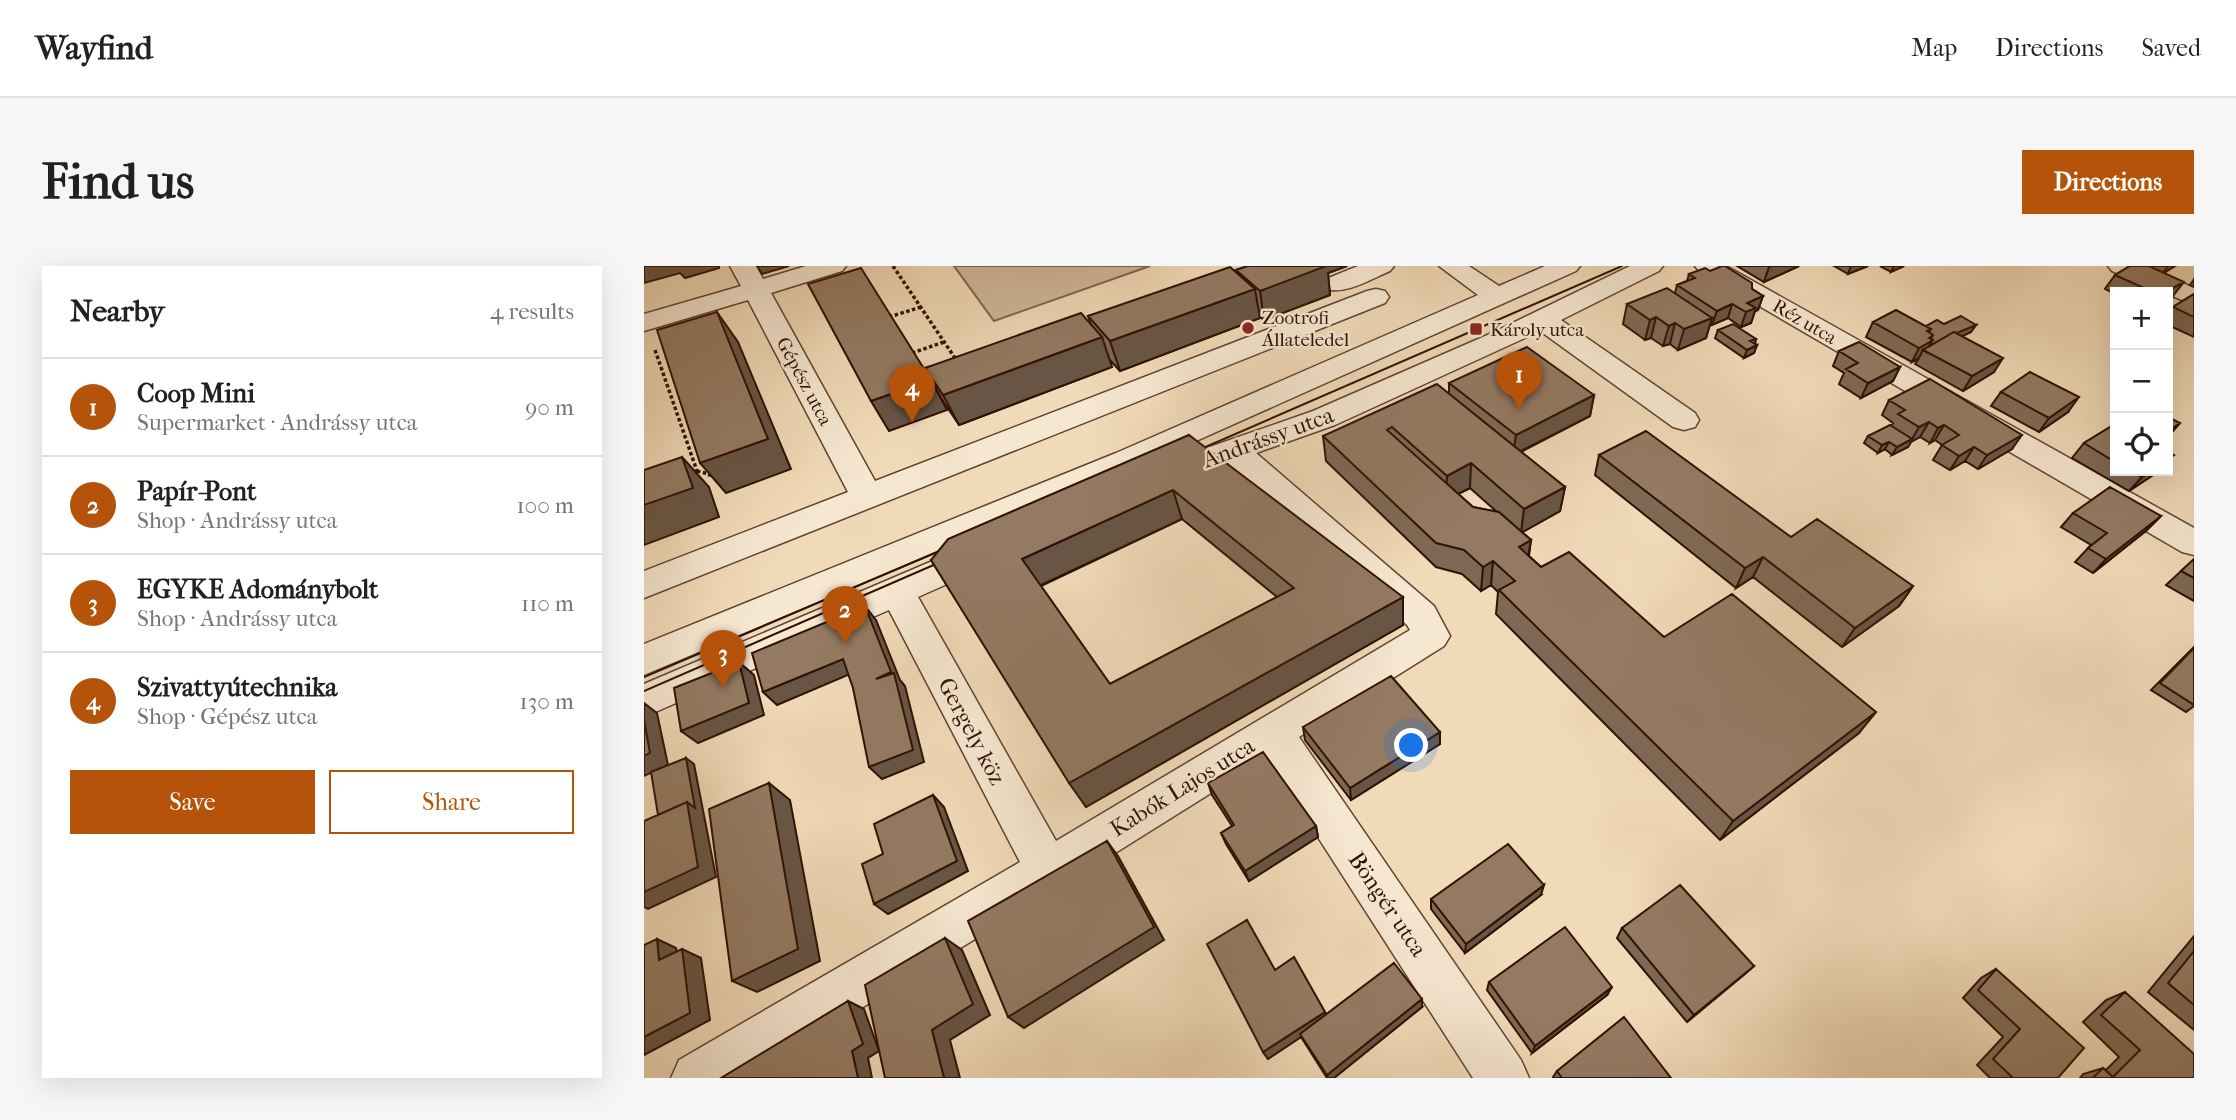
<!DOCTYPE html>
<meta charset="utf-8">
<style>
:root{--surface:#fff;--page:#f6f6f6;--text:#202124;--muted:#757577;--line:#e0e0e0;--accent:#b45309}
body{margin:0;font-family:"IM FELL French Canon",serif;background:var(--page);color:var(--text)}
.controls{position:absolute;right:21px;top:21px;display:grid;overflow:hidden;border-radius:0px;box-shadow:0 7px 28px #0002}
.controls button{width:63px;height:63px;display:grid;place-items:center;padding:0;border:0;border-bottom:2px solid var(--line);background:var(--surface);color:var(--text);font:35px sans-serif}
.you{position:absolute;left:768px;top:480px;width:24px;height:24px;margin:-18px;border:5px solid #fff;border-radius:50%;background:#1a73e8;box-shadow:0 0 0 10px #1a73e833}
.badge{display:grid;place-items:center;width:46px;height:46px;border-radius:50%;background:var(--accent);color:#fff;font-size:23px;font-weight:700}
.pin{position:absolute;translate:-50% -58px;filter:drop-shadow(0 2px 4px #0008)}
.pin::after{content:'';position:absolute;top:37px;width:24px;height:21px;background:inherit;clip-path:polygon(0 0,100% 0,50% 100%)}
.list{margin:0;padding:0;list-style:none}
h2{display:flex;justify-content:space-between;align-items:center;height:91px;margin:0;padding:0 28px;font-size:30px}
h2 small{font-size:23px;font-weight:400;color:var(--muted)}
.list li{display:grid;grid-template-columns:46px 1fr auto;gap:21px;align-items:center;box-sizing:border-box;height:98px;padding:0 28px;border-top:2px solid var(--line)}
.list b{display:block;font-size:26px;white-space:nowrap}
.list p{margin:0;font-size:23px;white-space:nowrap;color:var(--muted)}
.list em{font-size:23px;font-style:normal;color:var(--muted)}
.actions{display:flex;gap:14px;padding:21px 28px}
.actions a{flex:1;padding:16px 0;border:2px solid var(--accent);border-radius:0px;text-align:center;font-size:24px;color:var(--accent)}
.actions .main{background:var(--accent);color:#fff}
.icon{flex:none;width:38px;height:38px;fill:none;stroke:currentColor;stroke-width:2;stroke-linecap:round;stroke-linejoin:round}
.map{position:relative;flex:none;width:1550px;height:812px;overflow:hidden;border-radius:0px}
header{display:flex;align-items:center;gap:42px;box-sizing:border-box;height:98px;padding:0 35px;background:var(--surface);border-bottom:2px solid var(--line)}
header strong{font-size:33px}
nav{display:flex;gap:38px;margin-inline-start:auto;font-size:24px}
.intro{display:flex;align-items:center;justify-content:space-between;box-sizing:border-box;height:168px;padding:0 42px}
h1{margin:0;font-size:49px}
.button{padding:18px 32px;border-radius:0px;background:var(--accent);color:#fff;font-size:24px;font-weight:700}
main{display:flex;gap:42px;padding:0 42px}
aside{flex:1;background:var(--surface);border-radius:0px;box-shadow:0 7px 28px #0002}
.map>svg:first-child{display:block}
.green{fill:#d0b89a;stroke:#806450;stroke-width:2}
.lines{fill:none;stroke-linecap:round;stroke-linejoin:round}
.minor-casing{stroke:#604332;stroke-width:3}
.path-far1{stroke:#301105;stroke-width:3.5;stroke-dasharray:3.5 2.5;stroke-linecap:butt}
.path{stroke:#301105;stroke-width:4.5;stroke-dasharray:5 3.5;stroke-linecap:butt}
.minor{fill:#f6e7d1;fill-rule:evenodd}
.tram{stroke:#301105;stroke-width:2}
.wall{fill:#7f6954;stroke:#301105;stroke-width:2;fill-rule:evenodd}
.shaded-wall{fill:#685545;stroke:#301105;stroke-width:2}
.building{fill:#947a62;stroke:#301105;stroke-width:2;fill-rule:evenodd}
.poi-dot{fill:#8f2418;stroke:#f6e7d1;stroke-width:2.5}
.labels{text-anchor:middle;stroke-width:5;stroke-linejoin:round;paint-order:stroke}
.far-poi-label{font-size:19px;fill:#301105;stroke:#f6e7d1;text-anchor:start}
.far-street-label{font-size:19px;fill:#301105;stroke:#f6e7d1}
.street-label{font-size:23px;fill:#301105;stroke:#f6e7d1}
</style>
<header>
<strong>Wayfind</strong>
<nav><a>Map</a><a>Directions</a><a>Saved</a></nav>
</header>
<div class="intro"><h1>Find us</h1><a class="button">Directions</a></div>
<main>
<aside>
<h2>Nearby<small>4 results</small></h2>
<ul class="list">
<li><span class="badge">1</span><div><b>Coop Mini</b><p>Supermarket · Andrássy utca</p></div><em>90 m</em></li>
<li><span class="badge">2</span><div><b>Papír-Pont</b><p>Shop · Andrássy utca</p></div><em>100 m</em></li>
<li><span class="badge">3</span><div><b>EGYKE Adománybolt</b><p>Shop · Andrássy utca</p></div><em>110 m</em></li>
<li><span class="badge">4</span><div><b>Szivattyútechnika</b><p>Shop · Gépész utca</p></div><em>130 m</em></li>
</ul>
<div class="actions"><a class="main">Save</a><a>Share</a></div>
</aside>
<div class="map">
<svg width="1550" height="812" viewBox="0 0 1550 812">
<rect width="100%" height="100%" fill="#f1dab8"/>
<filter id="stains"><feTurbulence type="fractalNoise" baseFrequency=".00286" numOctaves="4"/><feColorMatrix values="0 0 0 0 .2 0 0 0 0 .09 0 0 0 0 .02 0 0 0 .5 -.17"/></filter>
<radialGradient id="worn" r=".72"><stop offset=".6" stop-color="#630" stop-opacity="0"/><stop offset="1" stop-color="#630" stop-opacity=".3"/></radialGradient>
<path class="green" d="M310 0H506L350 55Z"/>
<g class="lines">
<g class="minor-casing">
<path id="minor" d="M86 0H112L119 13 162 0H202L198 5 127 27 231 215 723 25 732 23 741 25 745 31 741 37 0 332V305L204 226 104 34 0 65V48L97 20Z
M714 0H750L746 5C727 13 702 29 682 23L678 18 682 13Z
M795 0H825L855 20 901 0H936L932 5 494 201 0 409V378L472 187 834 29Z
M986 0H1019L1015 5 917 54 1051 147 1055 154 1051 161 1040 164 1029 161 896 65 691 159 612 187 790 340 806 370 800 380 655 471 877 794 885 812H829L623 492 420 619 102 812H27L35 794 376 596 245 344 0 451V418L333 276 345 272 357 276 362 285 357 294 274 331 412 575 766 364 763 359 584 197 568 201 557 198 552 191 557 184 669 145 848 67Z
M1051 0H1082L1550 262V289L1538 286 1055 5Z
M1464 0H1499L1550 22V39L1468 5Z"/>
</g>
<path class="path-far1" d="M249 0 313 95
M245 51 277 41
M11 84 53 205 47 207
M268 87 300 76
M53 205 69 209"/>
<path class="path" d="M64 208 69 209"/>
<use href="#minor" class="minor"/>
<path class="tram" d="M543 189 978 0
M0 411 314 277
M0 425 308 291"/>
</g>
<path class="wall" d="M604 0H703L684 7 686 29 620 54 615 50 616 52 476 105 465 93 468 101 315 159 297 132 281 102 447 59 444 50 593 7 592 4Z
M1093 0H1155L1120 16Z
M1190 0H1224L1204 8Z
M1236 0H1260L1247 6Z
M1486 0H1531L1520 7 1529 30 1524 26H1471V28L1461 23 1471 9Z
M1066 5 1108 23 1119 30 1114 44 1111 45 1107 57 1097 61 1084 52 1068 59 1066 58 1062 72 1034 84 1026 78 1019 80 1007 72 1001 74 979 58 983 38 1031 27 1033 19 1043 15 1045 8Z
M1550 13V21L1546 19Z
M1550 28V71L1524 59V47L1529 41Z
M1229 56 1282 60 1300 58 1332 59 1327 66 1318 70 1350 106 1319 125 1271 98 1275 92 1268 96 1222 71Z
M1074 64 1112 73 1111 78 1113 79 1110 87 1100 92 1071 72Z
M1195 85 1256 101 1249 115 1217 132 1195 118 1200 107 1189 100Z
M805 117 950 129 946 150 877 186 921 221 916 245 878 266 887 274 885 290 897 301 1020 371 1215 467 1076 574 852 348 854 326 847 319 837 325 818 308 792 301 682 195 679 170 805 128ZM826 222 853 246 829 241 814 228Z
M1357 126 1424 146 1395 166 1347 140Z
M1245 134 1368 183 1334 203 1321 195 1306 204 1289 194 1298 179 1291 174 1286 177 1276 171 1267 176 1264 181 1248 189 1241 183 1234 187 1220 177 1224 170 1248 159 1249 157 1238 149Z
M1471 158V205H1515L1485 225 1428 192 1440 177Z
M545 169 759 359 442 541 287 294ZM538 253 633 331 466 418 397 320Z
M955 189 1147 271 1269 320 1255 340 1198 381 1109 311 1092 322 951 209Z
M1429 247 1517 250 1503 264 1449 307 1431 296 1447 279 1417 261Z
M1550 293V335L1522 319Z
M1550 381V440L1542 446 1507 424Z
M659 461 796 466V478L707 534 661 474Z
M564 517 672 560 674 571 605 615 582 578 577 567 588 560 568 529Z
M897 629 821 687 787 643V633Z
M978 662 1110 700 1043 756 973 672Z
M1550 670V764L1504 726Z
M1352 703 1414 812H1346L1333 799 1359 771 1319 732 1337 712Z
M631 704 681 746 682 749 778 741 690 812H683L657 771 624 793 619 786Z
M845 716 963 729 888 787 843 724Z
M1481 726 1550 812H1436L1439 808 1459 802 1462 804 1475 791 1439 756 1462 734Z
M913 805 1027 812H910L909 811Z"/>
<path class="shaded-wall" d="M0 0H75V2L41 12 36 7 0 17Z
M113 0H145L118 8Z
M665 0H703L684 7 686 29 620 54 616 25Z
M1128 0H1155L1120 16 1125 1Z
M1207 0H1224L1204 8Z
M1250 0H1260L1247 6Z
M1524 0H1531L1518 8Z
M1540 16 1529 30 1524 33V26H1521Z
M611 23 616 52 476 105 466 75Z
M1119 30 1114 44 1111 45 1107 57 1097 61 1102 46 1103 37Z
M1088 38 1084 52 1068 59 1073 45Z
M73 46 94 76 147 203 82 227 56 197Z
M1012 51 1007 72 1001 74 1006 54Z
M1068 52 1062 72 1034 84 1040 63Z
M1031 57 1026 78 1019 80 1025 60Z
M1332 59 1327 66 1284 87 1279 84 1275 92 1268 96 1275 82 1285 72 1289 69V74Z
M458 71 468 101 315 159 299 129Z
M1113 79 1110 87 1100 92 1103 84Z
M1359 92 1350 106 1319 125 1328 110Z
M1256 101 1249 115 1217 132 1224 117Z
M287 114 303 144 245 165 227 135Z
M950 129 946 150 869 189 872 169Z
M1435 131 1424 146 1395 166 1405 152Z
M1285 156 1276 171 1267 176 1264 181 1248 189 1253 181 1268 173 1275 161Z
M1536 157 1524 171V165Z
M1300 159 1291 174 1286 177 1294 162Z
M1378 169 1368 183 1334 203 1343 189Z
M1245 176 1241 183 1234 187 1238 179Z
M1330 181 1321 195 1306 204 1315 190Z
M38 191 65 221 75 251 0 279V239Z
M827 197 826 222 802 234 803 210Z
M1507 205H1515L1485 225 1498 211Z
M921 221 916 245 877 267 880 243Z
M529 224 538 253 393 321 378 293Z
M1517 250 1503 264 1449 307 1462 293Z
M887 274 883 298 875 281Z
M1119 291 1109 311 1092 322 1101 302Z
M849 295 847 319 837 325 839 301Z
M1269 320 1255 340 1198 381 1211 362Z
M759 331V359L442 541 425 517Z
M221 340 232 354 256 414 261 420 280 496 238 513 225 501 244 426Z
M199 393 211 406 133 439 119 426Z
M95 396 110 409 120 449 54 477 37 465Z
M0 437 13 447 24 499 0 510Z
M1232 446 1215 467 1076 574 1089 555Z
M796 466V478L707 534 706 522Z
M42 492 50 498 72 611 4 643 0 641V626L43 536Z
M125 517 146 534 176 695 113 726 88 715Z
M289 529 300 541 324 605 244 648 230 638Z
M672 560 674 571 605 615 601 605Z
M463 575 474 590 520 674 380 762 364 751Z
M900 619 897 629 821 687 822 678Z
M301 672 318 684 346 749 306 774 316 812H300L288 764Z
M13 673 32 682 35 703 15 694Z
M38 683 57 692 66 754 0 789V771Z
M1110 700 1101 708 1043 756 1050 749Z
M968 721 963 729 888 787 891 780Z
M778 733V741L690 812H684L683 809Z
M204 735 220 743 235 785 224 792 228 812H214L208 785Z
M681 746 684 753 624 793 619 786Z"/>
<path class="building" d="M604 0H682L616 25 592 4Z
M1078 0H1081L1108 17V23L1119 30 1103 37 1112 42 1102 46 1088 38 1073 45 1033 19 1051 12 1045 8 1061 2 1066 5Z
M1486 0H1505L1540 16 1521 26H1497L1502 23 1471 9Z
M586 1 611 23 466 75 444 50Z
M217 2 287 114 227 135 164 18Z
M1023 22 1068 52 1040 63 1031 57 1025 60 1012 51 1006 54 983 38Z
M1550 28V51L1529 41Z
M1252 44 1287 63 1283 65 1289 69 1285 72 1289 74 1275 82 1229 56Z
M73 46 124 173 56 197 13 64Z
M437 47 458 71 299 129 281 102Z
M1317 50 1332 59 1313 67 1310 66 1285 80 1289 74 1287 73 1289 69 1285 66 1287 63 1282 60 1293 54 1300 58Z
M1089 58 1112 73 1106 75 1113 79 1103 84 1074 64Z
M1310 66 1359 92 1328 110 1279 84Z
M1215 76 1256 101 1224 117 1202 103 1214 97 1195 85Z
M883 81 950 129 872 169 805 117Z
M1386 106 1435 131 1405 152 1357 126Z
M1286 113 1378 169 1343 189 1330 181 1315 190 1298 179 1315 169 1300 159 1294 162 1285 156 1275 161 1254 148 1261 144 1245 134Z
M793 118 921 221 880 243 827 197 803 210 748 161 743 164 829 241 855 246 887 274 875 281 897 301 925 286 1020 371 1088 328 1232 446 1089 555 855 324 871 315 849 295 839 301 820 284 792 277 679 170Z
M1524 151 1536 157 1524 165Z
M1471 158V196L1440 177Z
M1246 159 1268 173 1253 181 1245 176 1238 179 1224 170Z
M1002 165 1147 271 1173 253 1269 320 1211 362 1119 291 1101 302 955 189Z
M545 169 759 331 425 517 287 294 304 273ZM529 224 650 322 466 418 378 293Z
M1524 186 1530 189 1524 193Z
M38 191 49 222 0 239V204Z
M1487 205H1507L1498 211Z
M1466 221 1517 250 1462 293 1444 282 1463 267 1429 247Z
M1550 293V312L1537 305Z
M221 340 247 406 232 413 250 407 269 484 225 501 209 422 199 393 119 426 108 387Z
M1550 382V439L1516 417Z
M95 396 105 437 37 465 30 422Z
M747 410 796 466 706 522 659 461Z
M0 454 6 487 0 490Z
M619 486 672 560 601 605 577 567 590 559 564 517Z
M42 492 51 542 43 536 14 549 7 506Z
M125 517 154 683 88 715 65 543Z
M289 529 313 595 230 638 218 598 239 588 230 558Z
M43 536 54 601 0 626V555Z
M463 575 510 661 364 751 324 655Z
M864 578 900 619 822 678 787 633Z
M1036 619 1110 700 1050 749 978 662Z
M603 654 631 704 650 691 681 746 619 786 563 678Z
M921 661 968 721 891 780 845 716Z
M301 672 329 738 288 764 300 812H241L221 719Z
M13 673 15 694 38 683 46 747 0 771V679Z
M1550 685V739L1524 717Z
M750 697 778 733 683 809 656 768Z
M1352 703 1440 782 1414 812H1369L1349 793 1376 763 1334 724Z
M1481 726 1550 788V812H1449L1459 802 1469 811 1496 784 1457 749Z
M204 735 219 778 208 785 214 812H77Z
M980 751 1027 812H918L913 805Z"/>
<g class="poi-dot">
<circle cx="604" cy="62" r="7"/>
<rect x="825" y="56" width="14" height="14" rx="3.5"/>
</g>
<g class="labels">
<g class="far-poi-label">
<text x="618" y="58">Zootrofi<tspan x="618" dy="22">Állateledel</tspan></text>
<text x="846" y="70">Károly utca</text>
</g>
<g class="far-street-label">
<text transform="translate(1161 55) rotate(30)" y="7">Réz utca</text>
<text transform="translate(161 115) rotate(62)" y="7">Gépész utca</text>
</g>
<g class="street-label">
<text transform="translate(624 171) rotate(-20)" y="8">Andrássy utca</text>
<text transform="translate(328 465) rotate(62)" y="8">Gergely köz</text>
<text transform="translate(538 521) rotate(-32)" y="8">Kabók Lajos utca</text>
<text transform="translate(744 638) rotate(56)" y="8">Böngér utca</text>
</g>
</g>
<rect width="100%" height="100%" filter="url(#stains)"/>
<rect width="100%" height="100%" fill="url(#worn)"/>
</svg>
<div class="controls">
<button>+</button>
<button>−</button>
<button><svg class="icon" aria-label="locate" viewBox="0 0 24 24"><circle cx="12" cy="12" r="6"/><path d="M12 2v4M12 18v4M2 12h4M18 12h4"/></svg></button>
</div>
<div class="you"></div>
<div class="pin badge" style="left:875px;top:143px">1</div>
<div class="pin badge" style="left:201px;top:378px">2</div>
<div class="pin badge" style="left:79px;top:422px">3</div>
<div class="pin badge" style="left:268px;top:156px">4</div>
</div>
</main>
